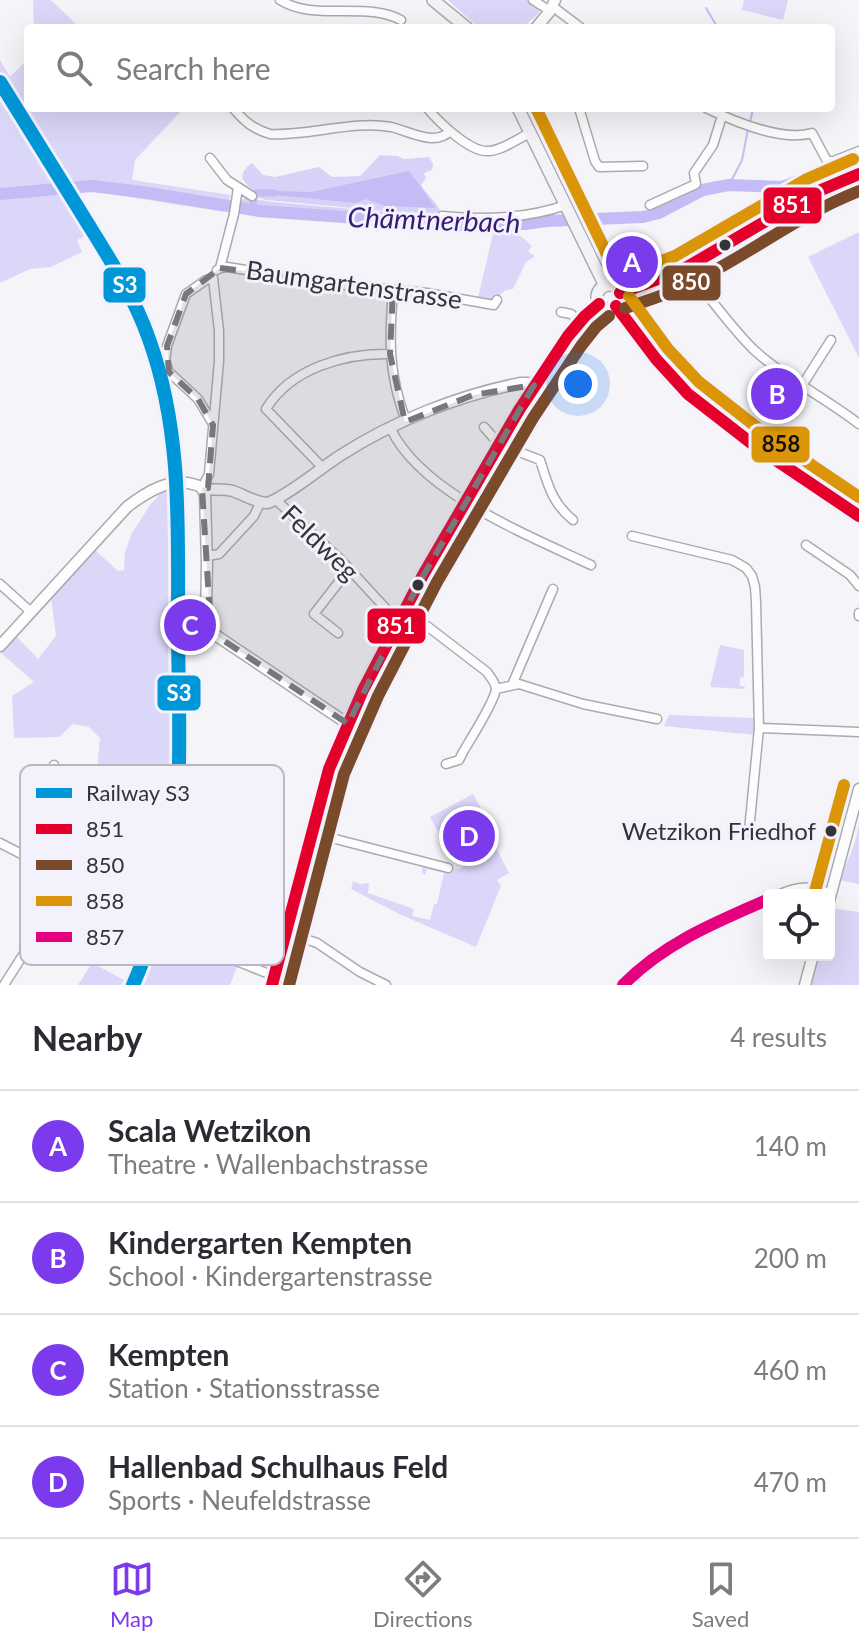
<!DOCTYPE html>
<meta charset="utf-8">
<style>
:root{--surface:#fff;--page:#f2f2f3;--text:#2b2b33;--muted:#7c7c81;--line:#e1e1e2;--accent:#7c3aed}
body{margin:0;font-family:Lato,sans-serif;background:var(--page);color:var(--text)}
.controls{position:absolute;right:24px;bottom:24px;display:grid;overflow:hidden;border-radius:8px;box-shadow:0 8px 32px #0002}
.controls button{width:72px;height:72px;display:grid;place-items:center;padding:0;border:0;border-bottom:2px solid var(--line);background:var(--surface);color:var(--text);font:40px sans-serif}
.you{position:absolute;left:578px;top:384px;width:28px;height:28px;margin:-20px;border:6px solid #fff;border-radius:50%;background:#1a73e8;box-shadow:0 0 0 12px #1a73e833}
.badge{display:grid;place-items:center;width:52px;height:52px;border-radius:50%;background:var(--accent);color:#fff;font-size:26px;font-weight:700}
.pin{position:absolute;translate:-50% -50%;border:4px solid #fff;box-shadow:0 2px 8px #0006}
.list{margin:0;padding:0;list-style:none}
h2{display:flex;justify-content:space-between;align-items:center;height:104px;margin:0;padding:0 32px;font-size:34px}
h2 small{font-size:26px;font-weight:400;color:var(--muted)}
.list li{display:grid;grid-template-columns:52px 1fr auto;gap:24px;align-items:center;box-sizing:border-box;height:112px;padding:0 32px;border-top:2px solid var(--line)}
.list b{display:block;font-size:30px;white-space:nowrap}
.list p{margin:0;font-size:26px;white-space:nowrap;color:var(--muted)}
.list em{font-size:26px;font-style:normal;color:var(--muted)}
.icon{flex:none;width:44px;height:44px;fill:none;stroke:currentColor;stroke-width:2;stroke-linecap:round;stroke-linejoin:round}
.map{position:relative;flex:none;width:859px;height:985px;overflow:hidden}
.search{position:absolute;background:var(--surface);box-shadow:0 8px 32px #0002;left:24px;right:24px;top:24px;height:88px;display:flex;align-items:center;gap:20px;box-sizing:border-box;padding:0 28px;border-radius:8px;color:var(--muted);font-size:30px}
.sheet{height:552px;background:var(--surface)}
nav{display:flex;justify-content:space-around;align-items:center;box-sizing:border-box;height:112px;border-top:2px solid var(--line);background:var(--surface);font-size:22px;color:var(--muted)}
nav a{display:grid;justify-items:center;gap:4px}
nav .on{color:var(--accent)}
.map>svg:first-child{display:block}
.green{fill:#dbd7f8}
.forest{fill:#d7d3f8}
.water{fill:#c4bcf4}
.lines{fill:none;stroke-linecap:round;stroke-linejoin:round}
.stream{stroke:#c4bcf4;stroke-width:2}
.canal{stroke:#c4bcf4;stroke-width:7}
.river{stroke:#c4bcf4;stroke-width:12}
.minor-casing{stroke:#abaab0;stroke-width:11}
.tertiary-casing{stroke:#abaab0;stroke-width:13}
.secondary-casing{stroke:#abaab0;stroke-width:14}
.minor{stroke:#fdfdfe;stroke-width:8}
.tertiary{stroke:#fdfdfe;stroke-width:10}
.secondary{stroke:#f3f3f6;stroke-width:11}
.bus-1-casing{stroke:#f2f1fc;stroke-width:18}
.bus-2-casing{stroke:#f2f1fc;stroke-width:18}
.bus-3-casing{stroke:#f2f1fc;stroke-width:18}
.bus-4-casing{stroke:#f2f1fc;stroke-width:18}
.bus-1{stroke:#e4002b;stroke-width:12}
.bus-2{stroke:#7a4b2a;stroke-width:12}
.bus-3{stroke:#da9509;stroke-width:12}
.bus-4{stroke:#e5007d;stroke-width:12}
.rail-1-casing{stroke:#f2f1fc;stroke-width:20}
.rail-1{stroke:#0097d8;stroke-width:14}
.marked{fill:#77777d;fill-opacity:0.2;stroke:#77777d;stroke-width:6;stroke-dasharray:16 10;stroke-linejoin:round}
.bus-dot{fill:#34333a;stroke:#f2f1fc;stroke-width:3}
.labels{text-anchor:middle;stroke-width:6;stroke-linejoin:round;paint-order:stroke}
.bus-label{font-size:24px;fill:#34333a;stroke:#f2f1fc;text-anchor:end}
.street-label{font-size:26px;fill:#34333a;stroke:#f2f1fc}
.water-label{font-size:28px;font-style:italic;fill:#361b74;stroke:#f2f1fc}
.key{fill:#f2f1fc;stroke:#b9b8c2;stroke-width:2}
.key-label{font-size:22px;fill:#34333a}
.line-badge{stroke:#f2f1fc;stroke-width:3}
.badge-label{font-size:22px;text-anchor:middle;font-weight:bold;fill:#fff}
.pale-badge-label{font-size:22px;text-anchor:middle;font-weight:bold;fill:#111}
</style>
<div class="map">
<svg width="859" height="985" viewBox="0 0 859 985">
<rect width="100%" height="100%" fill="#f4f4f9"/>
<path class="green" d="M33 0H51L80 28H34Z
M448 0H533L539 4V13L522 28H479Z
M744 0H788L783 20 742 10Z
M28 59V108H184L135 160 132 180 231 195 224 212 72 188 61 189 54 194 64 198 86 236 77 240 82 252 51 267 30 269 0 283V91L57 182 65 179 0 74V60L10 77Z
M515 231 532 246 528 252 535 256 526 262 513 289C502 289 499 296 494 305L477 302 493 234Z
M859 232V358L808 257Z
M173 490 174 527 169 580 170 818 168 851 158 863 101 832 98 760 100 738 89 727 73 724 59 737 14 738 12 696 34 682 0 652 16 636 38 659 56 636 51 597 94 549 118 571 124 570 125 552 132 533 150 505 161 493Z
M720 645 744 650V677L740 678V686H745L744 689 710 687Z
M669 715 756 718 755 735 664 726Z
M473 794 487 819 453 839 451 836 443 840 430 817Z
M859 819V884L839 880C848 860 858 840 859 819Z
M495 846 509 873 497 880 501 886 476 947 399 914 351 889 353 881 360 884 369 883 368 893 414 909 412 916 430 920 434 904H437L444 873 427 869 425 875 422 873 423 864 459 869 481 857 482 852Z
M175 885 184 891 180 898 216 918 221 927 210 948 239 962 230 985H142L165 927Z
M830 908 859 912V985H808L817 955H829Z
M92 963 124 980 121 985H78Z"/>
<path class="forest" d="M380 155 397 156 404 159 429 157 433 164 432 170 424 173 426 178 421 185C428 196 437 202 442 214L439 216 266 200 252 196 254 190C241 181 237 174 252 163L263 175 275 177 319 167 332 177 360 176Z
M245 198 273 202 431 216 438 223 419 224 259 211 241 208V201Z"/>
<path class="water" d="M409 171 436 208 385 206 366 199 356 203 275 195V191L311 192Z
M487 819 488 821 480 825 483 831 479 834 484 844 459 858 448 841Z"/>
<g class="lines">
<path class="stream" d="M706 8 718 28
M750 123 753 108
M729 185 742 160 748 129"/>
<path class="canal" d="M255 195 256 193H275
M251 210 254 199"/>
<path class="river" d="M0 194 92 186 142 192 259 211 470 226 525 224 546 221 643 217 659 213 703 190 718 187 729 185 782 187 859 160"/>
<g class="minor-casing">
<path id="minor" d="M280 0C314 22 365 1 401 20
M533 0 550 11
M552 6 581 28
M233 108C244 121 253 129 270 134 309 136 354 120 391 127 409 131 435 147 450 131
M427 108C439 122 470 153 489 151 503 150 517 139 530 133
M579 108 595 161 599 167 643 166
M706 108C733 121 783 142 812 133L826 159 831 162 859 151
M210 158 227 180 252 196
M650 205 696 184 694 173 713 145 722 116
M442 216C483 220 526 219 566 205
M644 242 647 283
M220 268 227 267 335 284 427 293 494 305 497 300
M686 268C708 295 729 325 753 349 783 377 826 398 859 424
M217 270 220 268 234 214 238 188
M393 290C389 340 388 373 406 421
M561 312 571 314 579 321
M803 384 831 340
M213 424 198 399 169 372 165 362 167 346 186 294 206 280 213 278
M484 427 499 444 540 460C548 485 552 503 573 520
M391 429C421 493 530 536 591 565
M323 468 266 409C291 368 345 353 390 354
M202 488 209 474 219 361V331L213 278
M276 500 341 560 389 612 408 616 427 626 487 672C490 677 496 683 496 689 495 701 470 740 463 752L459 760 446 764
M632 536 732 560 746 568 752 576 755 587 756 602 759 728 749 831
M806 545 850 575 859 586
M207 556 219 554 254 516 260 503
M0 584 31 612
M859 613V616
M338 633 314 614 349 569
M512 685 553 589
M496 689 519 684 583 704 657 719
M759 728 859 732
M312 833 448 868
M0 843 147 919 239 962 274 976
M778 895C799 885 809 886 831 893
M285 932 317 943 360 972 386 985
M4 985 37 933 55 877 54 765
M623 985C659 942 718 922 769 899"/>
</g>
<g class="tertiary-casing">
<path id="tertiary" d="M536 28 550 11 555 0
M202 488 205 495 207 563 206 617 207 626 211 632 348 724
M0 646 127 507C145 493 171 476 196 485 198 485 200 487 202 488 211 491 222 488 233 491 244 495 256 503 268 503 292 493 319 469 341 455 394 421 459 395 521 383H528L534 385
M829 901 859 789
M805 985 813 955"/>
</g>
<g class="secondary-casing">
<path id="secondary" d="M433 0 467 28
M518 108 605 286
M597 297a12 12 0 1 1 24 0a12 12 0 1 1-24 0Z
M620 293C643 285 668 278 690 266 747 237 797 195 859 174
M616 306 656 359 688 394 755 446 859 516
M272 985 329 769C370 661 431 562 488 462 509 427 529 392 552 359 566 338 579 319 599 304"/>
</g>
<use href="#minor" class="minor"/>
<use href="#tertiary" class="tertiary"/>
<use href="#secondary" class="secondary"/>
<g class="bus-1-casing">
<path id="bus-1" d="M620 293 682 270 814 193 859 174
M616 306 656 359 688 394 755 446 859 516
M272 985 329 769 363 690 423 575 519 410 568 336 585 316 599 304"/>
</g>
<g class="bus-2-casing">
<path id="bus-2" d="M625 308C649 300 673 293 695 281 751 253 800 214 859 191
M289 985 344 774 378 696 437 582 533 418 581 346 596 327 609 316"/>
</g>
<g class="bus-3-casing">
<path id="bus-3" d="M536 108 619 279
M615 278 675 256 807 179 853 159
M629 296 668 349 699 382 764 433 859 497
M814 895 844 785"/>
</g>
<g class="bus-4-casing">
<path id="bus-4" d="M623 985C664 943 716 922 769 899"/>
</g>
<use href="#bus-1" class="bus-1"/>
<use href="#bus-2" class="bus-2"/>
<use href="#bus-3" class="bus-3"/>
<use href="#bus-4" class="bus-4"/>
<g class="rail-1-casing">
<path id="rail-1" d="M0 82C27 125 53 168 80 211 105 252 133 293 149 339 182 430 178 526 178 621 178 713 186 809 163 899 156 929 145 957 133 985"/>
</g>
<use href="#rail-1" class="rail-1"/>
</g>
<path class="marked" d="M220 268 393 290 390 354 405 422 473 395 534 385 418 585 348 724 211 632 202 488H208L213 425 198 399 169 372 167 346 186 294Z"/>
<g class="bus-dot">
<circle cx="725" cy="245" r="7"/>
<circle cx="418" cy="585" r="7"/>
<circle cx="831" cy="831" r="7"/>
</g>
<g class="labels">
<g class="bus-label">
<text x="816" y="840">Wetzikon Friedhof</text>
</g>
<g class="street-label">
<text transform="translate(354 285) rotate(8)" y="9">Baumgartenstrasse</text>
<text transform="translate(320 543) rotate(44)" y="9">Feldweg</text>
</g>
<g class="water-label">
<text transform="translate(434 220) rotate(2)" y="10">Chämtnerbach</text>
</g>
</g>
<rect x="20" y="765" width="264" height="200" rx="12" class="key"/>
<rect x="36" y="788" width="36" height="10" fill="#0097d8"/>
<rect x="36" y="824" width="36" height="10" fill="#e4002b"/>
<rect x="36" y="860" width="36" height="10" fill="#7a4b2a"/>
<rect x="36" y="896" width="36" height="10" fill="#da9509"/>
<rect x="36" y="932" width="36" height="10" fill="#e5007d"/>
<g class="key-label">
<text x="86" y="801">Railway S3</text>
<text x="86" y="837">851</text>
<text x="86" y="873">850</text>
<text x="86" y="909">858</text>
<text x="86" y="945">857</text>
</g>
<g class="line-badge">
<rect x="762" y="186" width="61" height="39" rx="8" fill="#e4002b"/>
<rect x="661" y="264" width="61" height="38" rx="8" fill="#7a4b2a"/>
<rect x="102" y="266" width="45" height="38" rx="8" fill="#0097d8"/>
<rect x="750" y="425" width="61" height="39" rx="8" fill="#da9509"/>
<rect x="366" y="607" width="61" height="38" rx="8" fill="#e4002b"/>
<rect x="156" y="674" width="46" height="38" rx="8" fill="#0097d8"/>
</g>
<g class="badge-label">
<text x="792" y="213">851</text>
<text x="691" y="290">850</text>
<text x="125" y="293">S3</text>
<text x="396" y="634">851</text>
<text x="179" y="701">S3</text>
</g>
<g class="pale-badge-label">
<text x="781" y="452">858</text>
</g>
</svg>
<div class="controls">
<button><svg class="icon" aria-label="locate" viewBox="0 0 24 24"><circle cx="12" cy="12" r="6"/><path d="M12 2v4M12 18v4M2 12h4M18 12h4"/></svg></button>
</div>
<div class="you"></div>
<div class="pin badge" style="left:632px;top:262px">A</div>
<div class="pin badge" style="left:777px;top:394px">B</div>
<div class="pin badge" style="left:190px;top:625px">C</div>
<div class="pin badge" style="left:469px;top:836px">D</div>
<div class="search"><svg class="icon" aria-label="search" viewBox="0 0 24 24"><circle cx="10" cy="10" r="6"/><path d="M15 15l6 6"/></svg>Search here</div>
</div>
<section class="sheet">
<h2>Nearby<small>4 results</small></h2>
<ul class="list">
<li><span class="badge">A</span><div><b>Scala Wetzikon</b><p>Theatre · Wallenbachstrasse</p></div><em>140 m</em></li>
<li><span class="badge">B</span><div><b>Kindergarten Kempten</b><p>School · Kindergartenstrasse</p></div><em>200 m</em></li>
<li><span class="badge">C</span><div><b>Kempten</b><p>Station · Stationsstrasse</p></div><em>460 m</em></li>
<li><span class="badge">D</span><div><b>Hallenbad Schulhaus Feld</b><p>Sports · Neufeldstrasse</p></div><em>470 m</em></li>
</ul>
</section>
<nav>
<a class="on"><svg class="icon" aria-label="map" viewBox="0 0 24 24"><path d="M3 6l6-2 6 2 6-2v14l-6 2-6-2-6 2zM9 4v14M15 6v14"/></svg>Map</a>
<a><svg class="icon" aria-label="directions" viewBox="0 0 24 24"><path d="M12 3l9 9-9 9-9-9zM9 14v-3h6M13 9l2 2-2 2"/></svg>Directions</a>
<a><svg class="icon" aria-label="saved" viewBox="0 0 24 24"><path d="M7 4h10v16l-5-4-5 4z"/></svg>Saved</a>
</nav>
